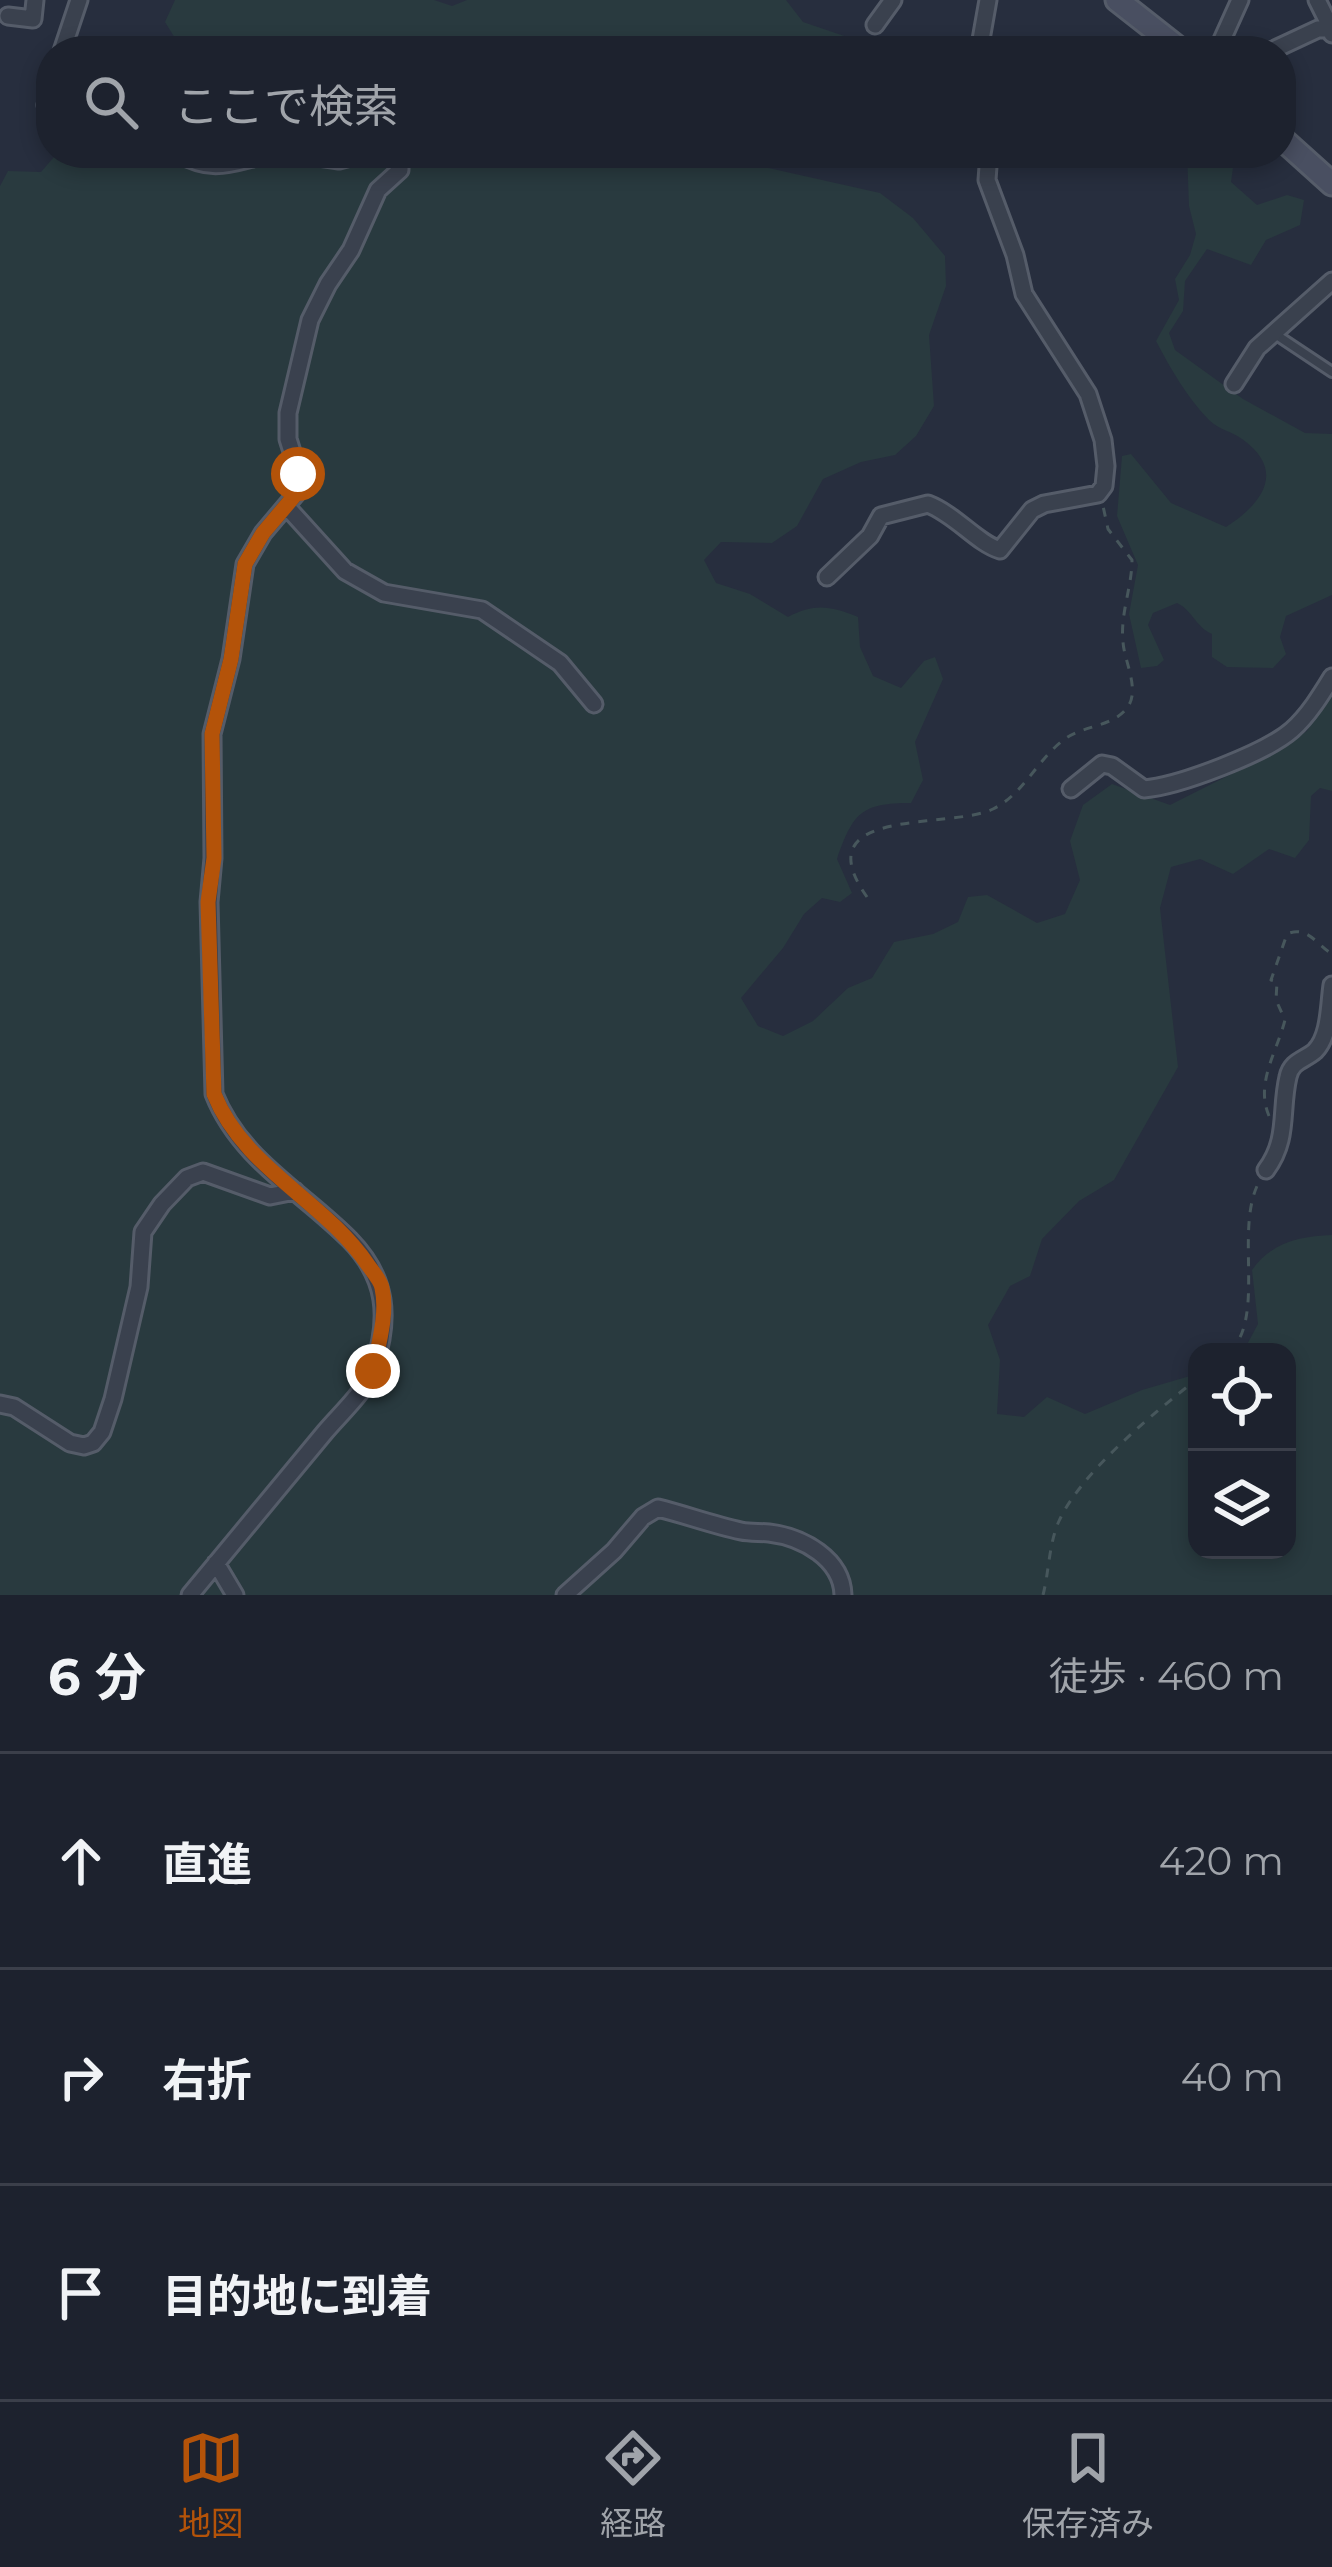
<!DOCTYPE html>
<html lang="ja">
<meta charset="utf-8">
<style>
:root{--surface:#1d222e;--page:#2a2f3a;--text:#f1f3f6;--muted:#a0a4aa;--line:#3b3f4a;--accent:#b45309}
body{margin:0;font-family:Montserrat,"Noto Sans JP",sans-serif;background:var(--page);color:var(--text)}
.controls{position:absolute;right:36px;bottom:36px;display:grid;overflow:hidden;border-radius:24px;box-shadow:0 6px 18px #0003}
.controls button{width:108px;height:108px;display:grid;place-items:center;padding:0;border:0;border-bottom:3px solid var(--line);background:var(--surface);color:var(--text);font:60px sans-serif}
.stop{position:absolute;width:36px;height:36px;margin:-27px;border:9px solid #b45309;border-radius:50%;background:#fff}
.stop.end{background:#b45309;border-color:#fff;box-shadow:0 3px 12px #0008}
.list{margin:0;padding:0;list-style:none}
h2{display:flex;justify-content:space-between;align-items:center;height:156px;margin:0;padding:0 48px;font-size:51px}
h2 small{font-size:39px;font-weight:400;color:var(--muted)}
.list li{display:grid;grid-template-columns:78px 1fr auto;gap:36px;align-items:center;box-sizing:border-box;height:216px;padding:0 48px;border-top:3px solid var(--line)}
.list b{display:block;font-size:45px;white-space:nowrap}
.list em{font-size:39px;font-style:normal;color:var(--muted)}
.icon{flex:none;width:66px;height:66px;fill:none;stroke:currentColor;stroke-width:2;stroke-linecap:round;stroke-linejoin:round}
.map{position:relative;flex:none;width:1332px;height:1595px;overflow:hidden}
.search{position:absolute;background:var(--surface);box-shadow:0 6px 18px #0003;left:36px;right:36px;top:36px;height:132px;display:flex;align-items:center;gap:30px;box-sizing:border-box;padding:0 42px;border-radius:48px;color:var(--muted);font-size:45px}
.sheet{height:804px;background:var(--surface)}
nav{display:flex;justify-content:space-around;align-items:center;box-sizing:border-box;height:168px;border-top:3px solid var(--line);background:var(--surface);font-size:33px;color:var(--muted)}
nav a{display:grid;justify-items:center;gap:6px}
nav .on{color:var(--accent)}
.map>svg:first-child{display:block}
.green{fill:#293a3f}
.lines{fill:none;stroke-linecap:round;stroke-linejoin:round}
.lane-casing{stroke:#555c69;stroke-width:14}
.street-casing{stroke:#555c69;stroke-width:21}
.secondary-casing{stroke:#555c69;stroke-width:27}
.path{stroke:#47575c;stroke-width:3;stroke-dasharray:9 9;stroke-linecap:butt}
.lane{stroke:#3a414e;stroke-width:8}
.street{stroke:#3a414e;stroke-width:15}
.secondary{stroke:#494f61;stroke-width:21}
.route{stroke:#b45309;stroke-width:15}
</style>
<div class="map">
<svg width="1332" height="1595" viewBox="0 0 1332 1595">
<rect width="100%" height="100%" fill="#272e3e"/>
<path class="green" d="M175 0H434L452 6 467 0H786L803 22 859 41 869 51H183L165 22Z
M80 153C103 153 151 147 171 155 196 165 193 182 223 165L227 153H730L738 161 880 193 913 218 945 256 946 286 929 335 934 406 916 436 895 455 861 462 823 479 797 526 772 543 721 542 704 560 716 583 750 594 788 617C815 603 830 606 858 617L860 647 873 676 901 688 924 661 935 657 943 679 915 742 923 780 911 803C861 803 853 813 837 859L852 893 840 902 822 898 804 914 783 948 741 998 758 1026 783 1036 813 1021 848 988 872 978 894 942 933 934 958 922 968 897 987 895 1037 923 1065 914 1080 880 1070 841 1083 805 1112 784 1170 805 1279 750 1307 731 1324 701 1332 697V791L1320 788 1311 796 1309 840 1295 858 1269 849 1233 874 1200 859 1171 867 1160 908 1178 1067 1114 1180 1079 1201 1042 1239 1030 1276 1010 1286 988 1325 1000 1360 997 1414 1024 1417 1047 1397 1085 1414 1142 1390 1197 1374V1550H1287V1352H1243L1258 1324 1252 1270C1271 1243 1299 1236 1332 1235V1595H0V186L8 171 41 172 54 157Z
M1187 153H1235L1231 182 1257 205 1287 195 1304 200 1300 225 1266 240 1251 265 1207 249 1185 281 1183 311 1169 333 1175 350 1243 399 1305 433 1332 434V595L1286 616 1280 637 1286 654 1273 668 1227 667 1212 657V634C1196 627 1192 610 1177 603L1153 613 1148 625 1164 660 1157 666 1141 668 1129 614 1138 565 1117 516 1122 456 1131 454 1171 503 1226 527C1262 504 1287 471 1242 439 1231 431 1219 430 1209 420 1186 396 1172 371 1156 341L1179 300 1175 279 1190 255 1196 234 1189 206Z"/>
<g class="lines">
<g class="lane-casing">
<path id="lane" d="M1275 334 1332 372"/>
</g>
<g class="street-casing">
<path id="street" d="M1317 0 1331 28
M8 16 33 19 35 0
M875 25 893 0
M62 51 79 0
M979 51 988 0
M1217 51 1240 0
M1271 51 1318 29 1331 28 1332 34
M51 88 46 105 51 118
M178 153C215 175 234 161 274 153
M292 153 339 160 365 153
M1234 384 1257 348 1332 281
M287 507 345 571 384 593 482 610 560 663 594 704
M827 577 870 536 881 516 928 504C956 515 977 543 1000 550L1032 510 1044 504 1098 494 1104 486 1106 466 1103 440 1088 394 1024 294 1015 255 987 180 989 153
M1071 789 1102 764 1112 766 1144 789C1179 786 1266 753 1292 730 1308 716 1321 695 1332 677
M1266 1170C1289 1139 1280 1111 1288 1077 1291 1061 1305 1060 1315 1051 1330 1036 1329 1005 1332 985
M0 1404 14 1407 70 1443 84 1446 93 1443 102 1432 113 1399 139 1287 143 1232 162 1204 187 1178 203 1172 270 1196 295 1191
M216 1563 235 1595
M190 1595C235 1541 280 1487 325 1432 340 1414 367 1390 374 1367 390 1317 387 1278 350 1240 303 1192 240 1160 214 1094L209 902 213 858 212 734 231 659 245 564 263 533 296 494 299 474 288 439V413L310 320 328 284 351 250 378 190 400 170V159L393 153
M565 1595 614 1551 643 1517 658 1508C686 1515 713 1525 741 1531 750 1533 760 1532 769 1533 803 1537 842 1559 843 1595"/>
</g>
<g class="secondary-casing">
<path id="secondary" d="M1117 0 1182 51
M1281 138 1332 184"/>
</g>
<path class="path" d="M867 897C802 805 951 830 993 809 1024 794 1038 758 1065 739 1083 725 1116 727 1129 705 1139 687 1124 660 1123 642 1120 614 1132 587 1132 560L1108 529 1103 506
M1269 1116C1255 1083 1277 1052 1285 1020L1276 1000 1277 982 1271 980 1287 934C1307 925 1316 944 1332 954
M1230 1352C1266 1316 1234 1229 1259 1182
M1043 1595C1049 1572 1049 1543 1059 1521 1082 1471 1154 1413 1197 1379"/>
<use href="#lane" class="lane"/>
<use href="#street" class="street"/>
<use href="#secondary" class="secondary"/>
</g>
<g class="lines">
<path class="route" d="M298 474 296 494 263 533 245 564 231 659 212 734 214 858 208 902 214 1094C244 1169 324 1200 368 1265 373 1272 381 1281 382 1288 388 1314 378 1346 373 1371"/>
</g>
</svg>
<div class="controls">
<button><svg class="icon" aria-label="locate" viewBox="0 0 24 24"><circle cx="12" cy="12" r="6"/><path d="M12 2v4M12 18v4M2 12h4M18 12h4"/></svg></button>
<button><svg class="icon" aria-label="layers" viewBox="0 0 24 24"><path d="M12 4l9 5-9 5-9-5zM3 14l9 5 9-5"/></svg></button>
</div>
<div class="stop" style="left:298px;top:474px"></div>
<div class="stop end" style="left:373px;top:1371px"></div>
<div class="search"><svg class="icon" aria-label="search" viewBox="0 0 24 24"><circle cx="10" cy="10" r="6"/><path d="M15 15l6 6"/></svg>ここで検索</div>
</div>
<section class="sheet">
<h2>6 分<small>徒歩 · 460 m</small></h2>
<ul class="list">
<li><svg class="icon" aria-label="ahead" viewBox="0 0 24 24"><path d="M12 20V5M6 11l6-6 6 6"/></svg><div><b>直進</b></div><em>420 m</em></li>
<li><svg class="icon" aria-label="right" viewBox="0 0 24 24"><path d="M7 20v-9h11M14 6l5 5-5 5"/></svg><div><b>右折</b></div><em>40 m</em></li>
<li><svg class="icon" aria-label="arrive" viewBox="0 0 24 24"><path d="M6 21V4h12l-3 4 3 4H6"/></svg><div><b>目的地に到着</b></div></li>
</ul>
</section>
<nav>
<a class="on"><svg class="icon" aria-label="map" viewBox="0 0 24 24"><path d="M3 6l6-2 6 2 6-2v14l-6 2-6-2-6 2zM9 4v14M15 6v14"/></svg>地図</a>
<a><svg class="icon" aria-label="directions" viewBox="0 0 24 24"><path d="M12 3l9 9-9 9-9-9zM9 14v-3h6M13 9l2 2-2 2"/></svg>経路</a>
<a><svg class="icon" aria-label="saved" viewBox="0 0 24 24"><path d="M7 4h10v16l-5-4-5 4z"/></svg>保存済み</a>
</nav>
